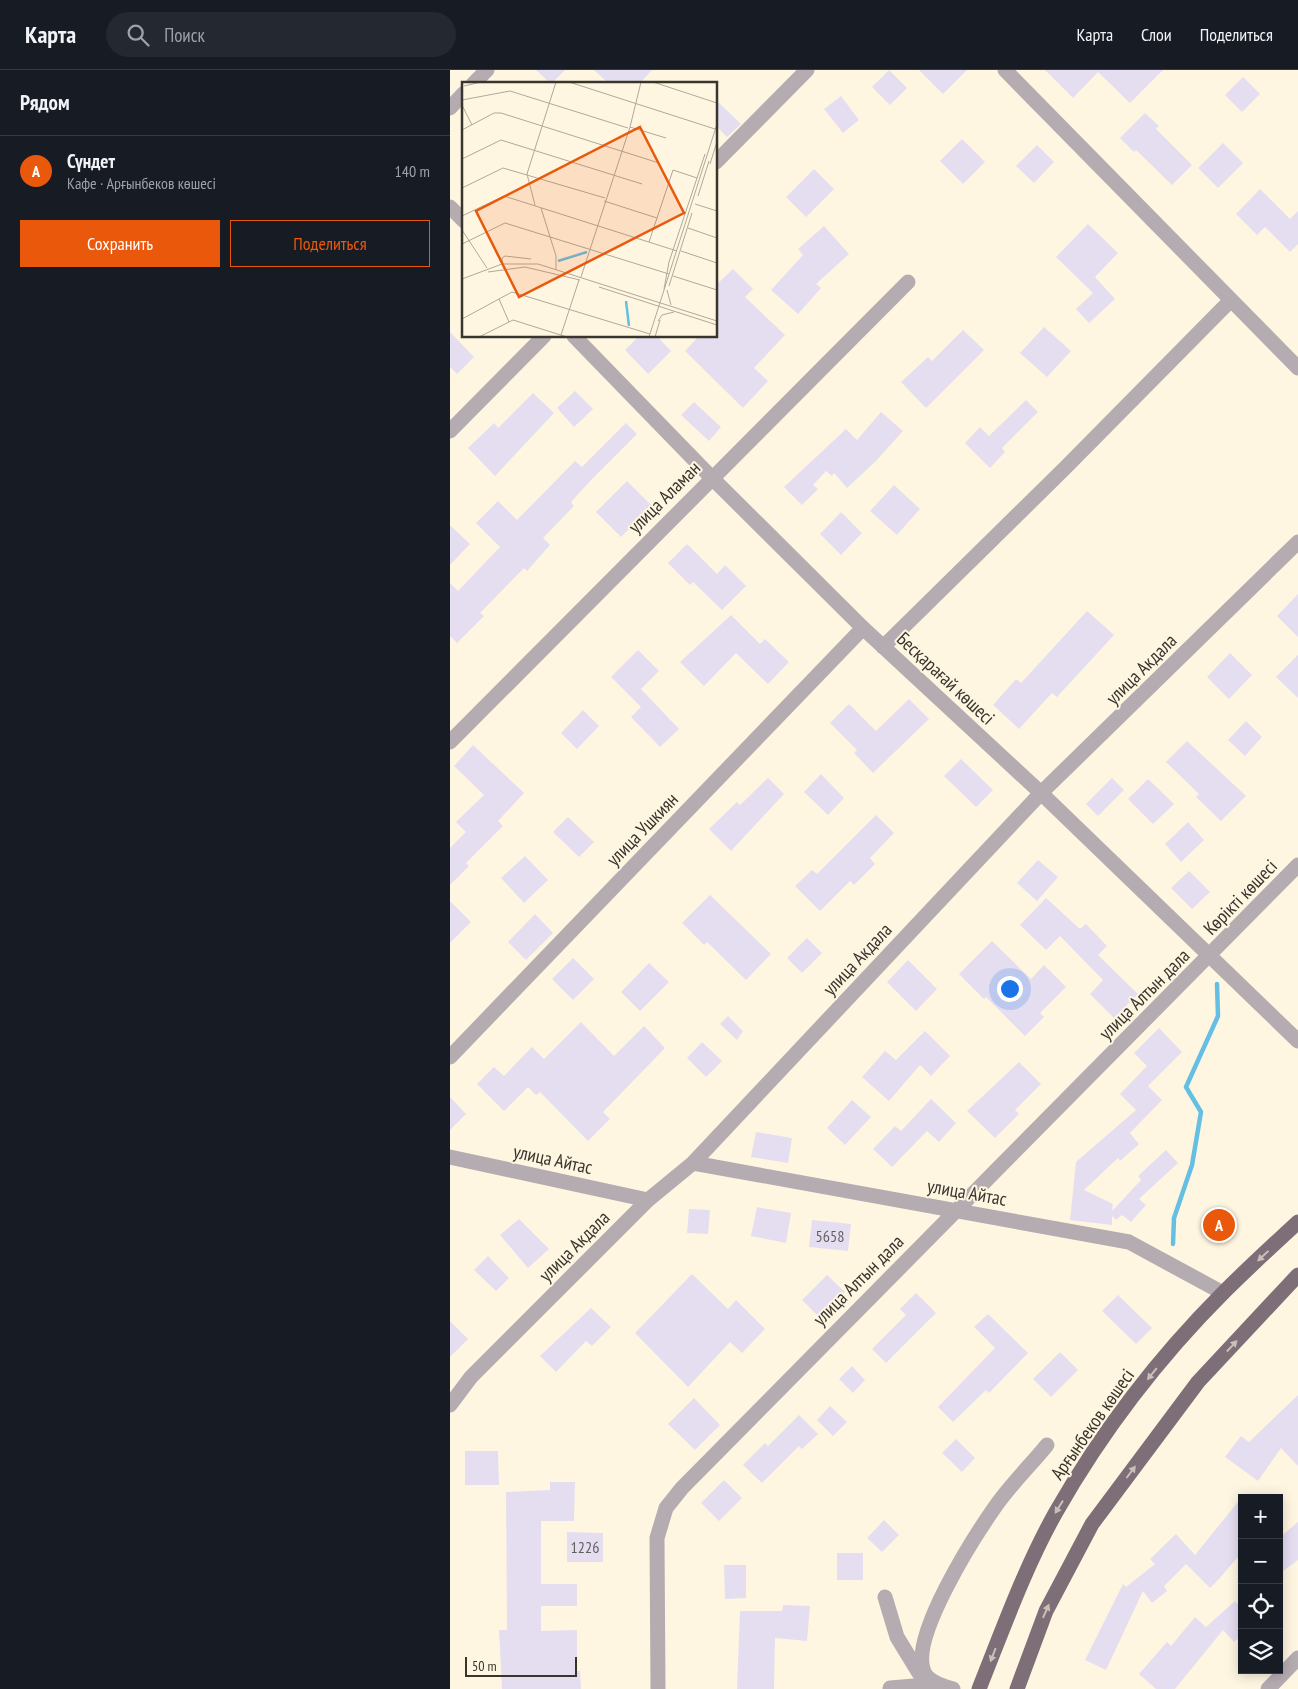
<!DOCTYPE html>
<html lang="ru">
<meta charset="utf-8">
<style>
:root{--surface:#171b24;--page:#242831;--text:#f1f3f6;--muted:#9ea1a6;--line:#363941;--accent:#ea580c}
body{margin:0;font-family:"PT Sans Narrow",sans-serif;background:var(--page);color:var(--text)}
.controls{position:absolute;right:15px;bottom:15px;display:grid;overflow:hidden;border-radius:0px;box-shadow:0 2px 12px #0003}
.controls button{width:45px;height:45px;display:grid;place-items:center;padding:0;border:0;border-bottom:1px solid var(--line);background:var(--surface);color:var(--text);font:25px sans-serif}
.scale{position:absolute;left:15px;bottom:12px;width:112px;box-sizing:border-box;padding-left:5px;border:2px solid #38352d;border-top:0;font-size:14px;line-height:18px;white-space:nowrap;color:#38352d;-webkit-text-stroke:4px #fff6e2;paint-order:stroke}
.you{position:absolute;left:559px;top:918px;width:18px;height:18px;margin:-12px;border:4px solid #fff;border-radius:50%;background:#1a73e8;box-shadow:0 0 0 8px #1a73e833}
.badge{display:grid;place-items:center;width:32px;height:32px;border-radius:50%;background:var(--accent);color:#fff;font-size:16px;font-weight:700}
.pin{position:absolute;translate:-50% -50%;border:2px solid #fff;box-shadow:0 1px 5px #0006}
.list{margin:0;padding:0;list-style:none}
h2{display:flex;justify-content:space-between;align-items:center;height:65px;margin:0;padding:0 20px;font-size:21px}
h2 small{font-size:16px;font-weight:400;color:var(--muted)}
.list li{display:grid;grid-template-columns:32px 1fr auto;gap:15px;align-items:center;box-sizing:border-box;height:70px;padding:0 20px;border-top:1px solid var(--line)}
.list b{display:block;font-size:19px;white-space:nowrap}
.list p{margin:0;font-size:16px;white-space:nowrap;color:var(--muted)}
.list em{font-size:16px;font-style:normal;color:var(--muted)}
.actions{display:flex;gap:10px;padding:15px 20px}
.actions a{flex:1;padding:11px 0;border:1px solid var(--accent);border-radius:0px;text-align:center;font-size:18px;color:var(--accent)}
.actions .main{background:var(--accent);color:#fff}
.icon{flex:none;width:28px;height:28px;fill:none;stroke:currentColor;stroke-width:2;stroke-linecap:round;stroke-linejoin:round}
.map{position:relative;flex:none;width:848px;height:1619px;overflow:hidden}
header{display:flex;align-items:center;gap:30px;box-sizing:border-box;height:70px;padding:0 25px;background:var(--surface);border-bottom:1px solid var(--line)}
header strong{font-size:24px}
nav{display:flex;gap:28px;margin-inline-start:auto;font-size:18px}
.search{width:350px;height:45px;background:var(--page);display:flex;align-items:center;gap:12px;box-sizing:border-box;padding:0 18px;border-radius:28px;color:var(--muted);font-size:19px}
main{display:flex}
aside{flex:1;background:var(--surface)}
.map>svg:first-child{display:block}
.lines{fill:none;stroke-linecap:round;stroke-linejoin:round}
.stream{stroke:#64bfe2;stroke-width:4.5}
.building{fill:#e5def1}
.minor{stroke:#b5acb2;stroke-width:15}
.major{stroke:#7d6e78;stroke-width:15}
.oneway{fill:#cbc0b8}
.labels{text-anchor:middle;stroke-width:4;stroke-linejoin:round;paint-order:stroke}
.number-label{font-size:16px;fill:#635f5e}
.street-label{font-size:19px;fill:#38352d;stroke:#fff6e2}
.inset-river{fill:none;stroke:#64bfe2;stroke-width:2.5}
.inset-road{fill:none;stroke:#afa99a;stroke-width:1}
.view{fill:#e8590c;fill-opacity:0.15;stroke:#e8590c;stroke-width:2.5}
.inset-edge{fill:none;stroke:#38352d;stroke-width:2.5}
</style>
<header>
<strong>Карта</strong>
<div class="search"><svg class="icon" aria-label="search" viewBox="0 0 24 24"><circle cx="10" cy="10" r="6"/><path d="M15 15l6 6"/></svg>Поиск</div>
<nav><a>Карта</a><a>Слои</a><a>Поделиться</a></nav>
</header>
<main>
<aside>
<h2>Рядом<small></small></h2>
<ul class="list">
<li><span class="badge">A</span><div><b>Сүндет</b><p>Кафе · Арғынбеков көшесі</p></div><em>140 m</em></li>
</ul>
<div class="actions"><a class="main">Сохранить</a><a>Поделиться</a></div>
</aside>
<div class="map">
<svg width="848" height="1619" viewBox="0 0 848 1619">
<rect width="100%" height="100%" fill="#fff6e2"/>
<g class="lines">
<path class="stream" d="M723 1174 724 1148 742 1095 751 1042 736 1017 768 946 767 914"/>
</g>
<path class="building" d="M86 0H115L101 14Z
M144 0H202L189 14H159Z
M439 0 457 18 440 35 422 17Z
M469 0H517L493 24Z
M595 0H713L680 33 648 2 623 28Z
M793 7 810 24 792 42 775 25Z
M391 26 409 50 393 63 374 39Z
M266 30 291 54 277 67 266 56Z
M695 43 709 56 706 59 742 95 722 115 686 80 684 82 670 68Z
M512 69 535 92 513 114 490 91Z
M773 73 793 93 768 118 748 98Z
M587 75 604 92 584 113 566 96Z
M364 99 384 119 356 147 336 127Z
M810 119 840 149 848 141V174L840 182 815 157 807 165 786 144Z
M638 154 668 183 645 207 665 229 639 253 626 239 643 223 606 187Z
M374 156 399 184 366 214 371 218 348 244 321 220 353 185 348 179Z
M283 199 303 219 295 227 335 265 304 298 318 311 293 338 235 281 249 266H266V215Z
M594 257 621 281 597 307 570 283Z
M513 260 534 280 476 338 451 312 478 287 482 291Z
M0 262 24 287 7 304 0 297Z
M189 266H207L221 281 198 304 175 280Z
M125 321 143 339 124 357 107 338Z
M83 323 104 343 45 406 18 378 44 353 48 358Z
M576 330 588 342 552 378 555 382 540 398 515 373 530 357 539 366Z
M244 332 271 357 259 371 231 345Z
M431 342 453 361 425 392 397 418 384 403 382 406 376 401 363 415 368 419 352 435 334 417 396 359 407 370Z
M176 353 187 364 143 408 121 432 124 436 93 468 100 475 77 501 74 498 30 543 34 546 7 573 0 566V513L8 521 50 477 26 453 48 431 67 450 125 391 132 397Z
M177 411 202 436 171 467 146 442Z
M444 415 470 439 447 465 420 441Z
M391 442 412 463 391 485 370 464Z
M0 455 20 474 0 495Z
M237 474 267 504 275 495 296 516 272 540 243 512 240 515 218 493Z
M848 524V567L827 546Z
M637 541 664 565 607 627 602 623 569 659 543 635 566 609 571 613Z
M281 545 310 574 315 569 339 592 318 614 286 583 254 616 230 592Z
M188 580 209 601 191 619 229 659 210 677 181 647 191 637 161 607Z
M780 583 802 605 779 629 757 607Z
M848 585V628L826 607Z
M459 629 479 649 423 703 404 683 407 680 380 653 399 634 426 661Z
M133 640 149 656 127 679 111 663Z
M796 651 812 667 795 686 778 670Z
M737 671 796 726 771 751 746 727 749 724 716 692Z
M23 675 74 723 48 751 53 756 16 793 19 796 0 815V778L16 762 6 752 34 725 4 696Z
M511 689 543 720 526 737 494 706Z
M371 704 394 728 378 745 354 722Z
M318 708 334 724 281 781 259 759 287 732 290 735Z
M662 708 674 720 648 746 636 734Z
M698 709 724 734 703 754 678 729Z
M426 745 444 763 420 788 425 794 404 815 400 811 370 841 345 816 362 800 367 804Z
M118 747 144 772 129 787 103 762Z
M738 752 754 770 731 792 715 774Z
M75 786 98 810 74 833 51 808Z
M588 790 608 807 587 831 567 813Z
M739 801 760 822 742 839 721 818Z
M260 825 321 884 296 910 257 872 254 875 232 853Z
M596 828 630 859 636 854 657 876 648 885 688 924 664 948 640 924 653 910 610 866 596 880 570 855Z
M0 831 21 852 0 873Z
M85 844 103 863 76 890 58 872Z
M357 868 372 883 352 903 337 888Z
M542 871 581 909 594 895 616 917 590 943 594 947 575 966 536 927 534 929 509 904Z
M123 888 144 909 123 930 102 909Z
M458 890 487 919 466 941 437 912Z
M199 893 219 912 190 941 171 922Z
M278 946 293 961 287 970 270 954Z
M131 952 164 986 194 956 215 978 153 1042 160 1049 138 1071 90 1022 86 1025 78 1017 54 1041 27 1014 44 997 54 1006 82 977 94 989Z
M709 958 732 982 698 1016 712 1030 680 1063 689 1074 670 1091 668 1088 634 1120 663 1134 662 1141 691 1110 688 1106 716 1080 728 1093 689 1129 696 1135 681 1152 672 1145 666 1150 662 1146V1155L620 1150 626 1092 686 1040 670 1024 697 996 684 983Z
M475 961 500 986 481 1006 470 995 439 1031 412 1007 435 981 446 990Z
M252 972 272 991 256 1007 237 988Z
M569 992 591 1014 565 1040 569 1044 545 1068 517 1041Z
M0 1027 16 1044 0 1060Z
M481 1029 506 1053 489 1072 477 1061 442 1097 423 1079 445 1056 451 1061Z
M402 1030 421 1047 395 1075 377 1058Z
M306 1062 342 1068 338 1093 301 1087Z
M307 1137 341 1143 336 1173 301 1166Z
M239 1139 260 1140 258 1164 237 1163Z
M69 1149 99 1179 78 1198 50 1165Z
M362 1150 401 1154 398 1181 359 1177Z
M38 1186 59 1208 46 1221 24 1200Z
M242 1204 278 1239 286 1230 315 1259 292 1283 280 1272 238 1317 185 1263Z
M377 1205 395 1222 370 1248 352 1230Z
M466 1223 486 1243 436 1293 422 1279 456 1245 450 1239Z
M668 1225 702 1258 686 1274 652 1241Z
M141 1238 161 1257 142 1276 136 1271 106 1302 90 1286Z
M538 1244 578 1283 539 1323 536 1320 503 1352 488 1337 545 1278 524 1257Z
M0 1251 18 1269 0 1287Z
M610 1282 628 1300 601 1327 583 1309Z
M402 1296 415 1310 403 1323 389 1309Z
M848 1325V1396L831 1378 808 1411 775 1387 791 1366 799 1372Z
M244 1328 270 1355 245 1380 218 1354Z
M380 1336 397 1352 383 1366 367 1350Z
M349 1345 368 1364 352 1379 349 1376 312 1413 293 1395 315 1373 318 1376Z
M506 1369 525 1388 512 1402 492 1383Z
M15 1381H48L49 1415H15Z
M274 1410 292 1428 269 1451 251 1433Z
M100 1412H125L124 1451H91V1514H127V1536H91V1561L127 1560V1601H130L131 1619H52L49 1560H57L56 1422 100 1420Z
M792 1427V1482L769 1509 760 1518 736 1494 714 1516 717 1521 702 1533 693 1521 656 1600 635 1590 673 1514 676 1517 705 1494 700 1489 726 1464 745 1485Z
M434 1450 449 1465 432 1482 417 1468Z
M848 1452V1490L829 1504V1468Z
M117 1462 153 1463V1492H117Z
M387 1483H413V1510H387Z
M274 1495H296V1528L275 1529Z
M785 1531 792 1539V1565L784 1572 773 1560 725 1619H706L689 1604 717 1572 721 1576 745 1547 756 1557Z
M333 1535 360 1536 357 1571 325 1568 324 1619H287L290 1541H332Z"/>
<g class="lines">
<path class="minor" d="M555 0 848 298
M23 14 37 0
M0 38 14 23
M266 92 357 0
M0 137 14 151
M124 266 261 407 413 558 591 723 848 971
M0 361 94 266
M433 577 616 397 781 230
M0 672 458 212
M0 987 413 558
M0 1087 198 1130
M243 1093 679 1172 773 1223
M0 1335 21 1307 198 1130 243 1093 591 723 848 472
M435 1527 447 1567 469 1603
M440 1618 488 1614
M208 1619 207 1468 216 1438 232 1418 848 795
M503 1619C493 1616 479 1612 474 1602 459 1568 524 1467 545 1437 560 1415 580 1396 597 1375
M818 1619 848 1588"/>
<path class="major" d="M529 1619C553 1559 575 1497 606 1442 651 1363 709 1287 774 1222 798 1198 823 1175 848 1152
M567 1619 596 1541 642 1454 748 1312 848 1205"/>
</g>
<defs><path id="oneway-solid" d="M-6-.8H1V-3.2L6.5 0L1 3.2V.8H-6Z" transform="scale(1.25)"/></defs>
<g class="oneway">
<use href="#oneway-solid" transform="translate(813 1186) rotate(137)"/>
<use href="#oneway-solid" transform="translate(782 1276) rotate(-47)"/>
<use href="#oneway-solid" transform="translate(702 1304) rotate(129)"/>
<use href="#oneway-solid" transform="translate(681 1402) rotate(-53)"/>
<use href="#oneway-solid" transform="translate(609 1437) rotate(122)"/>
<use href="#oneway-solid" transform="translate(596 1541) rotate(-66)"/>
<use href="#oneway-solid" transform="translate(543 1585) rotate(111)"/>
</g>
<g class="labels">
<g class="number-label">
<text x="380" y="1172">5658</text>
<text x="135" y="1483">1226</text>
</g>
<g class="street-label">
<text transform="translate(214 427) rotate(-45)" y="7">улица Аламан</text>
<text transform="translate(691 599) rotate(-45)" y="7">улица Акдала</text>
<text transform="translate(496 608) rotate(43)" y="7">Бесқарағай көшесі</text>
<text transform="translate(192 759) rotate(-46)" y="7">улица Ушкиян</text>
<text transform="translate(790 827) rotate(-46)" y="7">Көрікті көшесі</text>
<text transform="translate(407 889) rotate(-47)" y="7">улица Акдала</text>
<text transform="translate(694 924) rotate(-45)" y="7">улица Алтын дала</text>
<text transform="translate(103 1089) rotate(12)" y="7">улица Айтас</text>
<text transform="translate(517 1122) rotate(10)" y="7">улица Айтас</text>
<text transform="translate(124 1176) rotate(-45)" y="7">улица Акдала</text>
<text transform="translate(408 1210) rotate(-45)" y="7">улица Алтын дала</text>
<text transform="translate(642 1354) rotate(-55)" y="7">Арғынбеков көшесі</text>
</g>
</g>
<g transform="translate(12 12)">
<rect width="255" height="255" fill="#fff6e2"/>
<path class="inset-river" d="M96 179 125 170M164 219 167 244"/>
<path class="inset-road" d="M107 0 253 47M191 0 255 21M2 4 19 0M0 18 48 9 166 46M0 23 10 43M168 45 204 56M0 48 32 31H39L197 81M0 77 39 58 180 102M248 82 255 60M0 106 41 86 143 116M236 114 247 79M142 119 195 136M233 122 255 129M73 123 65 92 94 0M79 126 94 174V187M0 134 42 114 215 169M226 146 255 156M0 148 25 186M187 160 211 88 235 96M0 162 43 141 207 192M219 169 255 181M40 182V176L43 174 69 177M26 190 63 185 118 198M211 194 255 208M119 195 168 45 179 0M0 197 40 182H76L255 239M207 204 230 131M137 205 255 243M202 207 207 180 243 72M205 208 209 223M37 217 47 240M0 237 50 210 188 252M196 239 200 233 212 230M99 253 117 198M17 255 51 238 105 255M187 255 255 42M193 255 198 238"/>
<path class="view" d="M178 45 222 131 57 215 14 129Z"/>
<rect width="255" height="255" class="inset-edge"/>
</g>
</svg>
<div class="controls">
<button>+</button>
<button>−</button>
<button><svg class="icon" aria-label="locate" viewBox="0 0 24 24"><circle cx="12" cy="12" r="6"/><path d="M12 2v4M12 18v4M2 12h4M18 12h4"/></svg></button>
<button><svg class="icon" aria-label="layers" viewBox="0 0 24 24"><path d="M12 4l9 5-9 5-9-5zM3 14l9 5 9-5"/></svg></button>
</div>
<div class="scale">50 m</div>
<div class="you"></div>
<div class="pin badge" style="left:769px;top:1155px">A</div>
</div>
</main>
